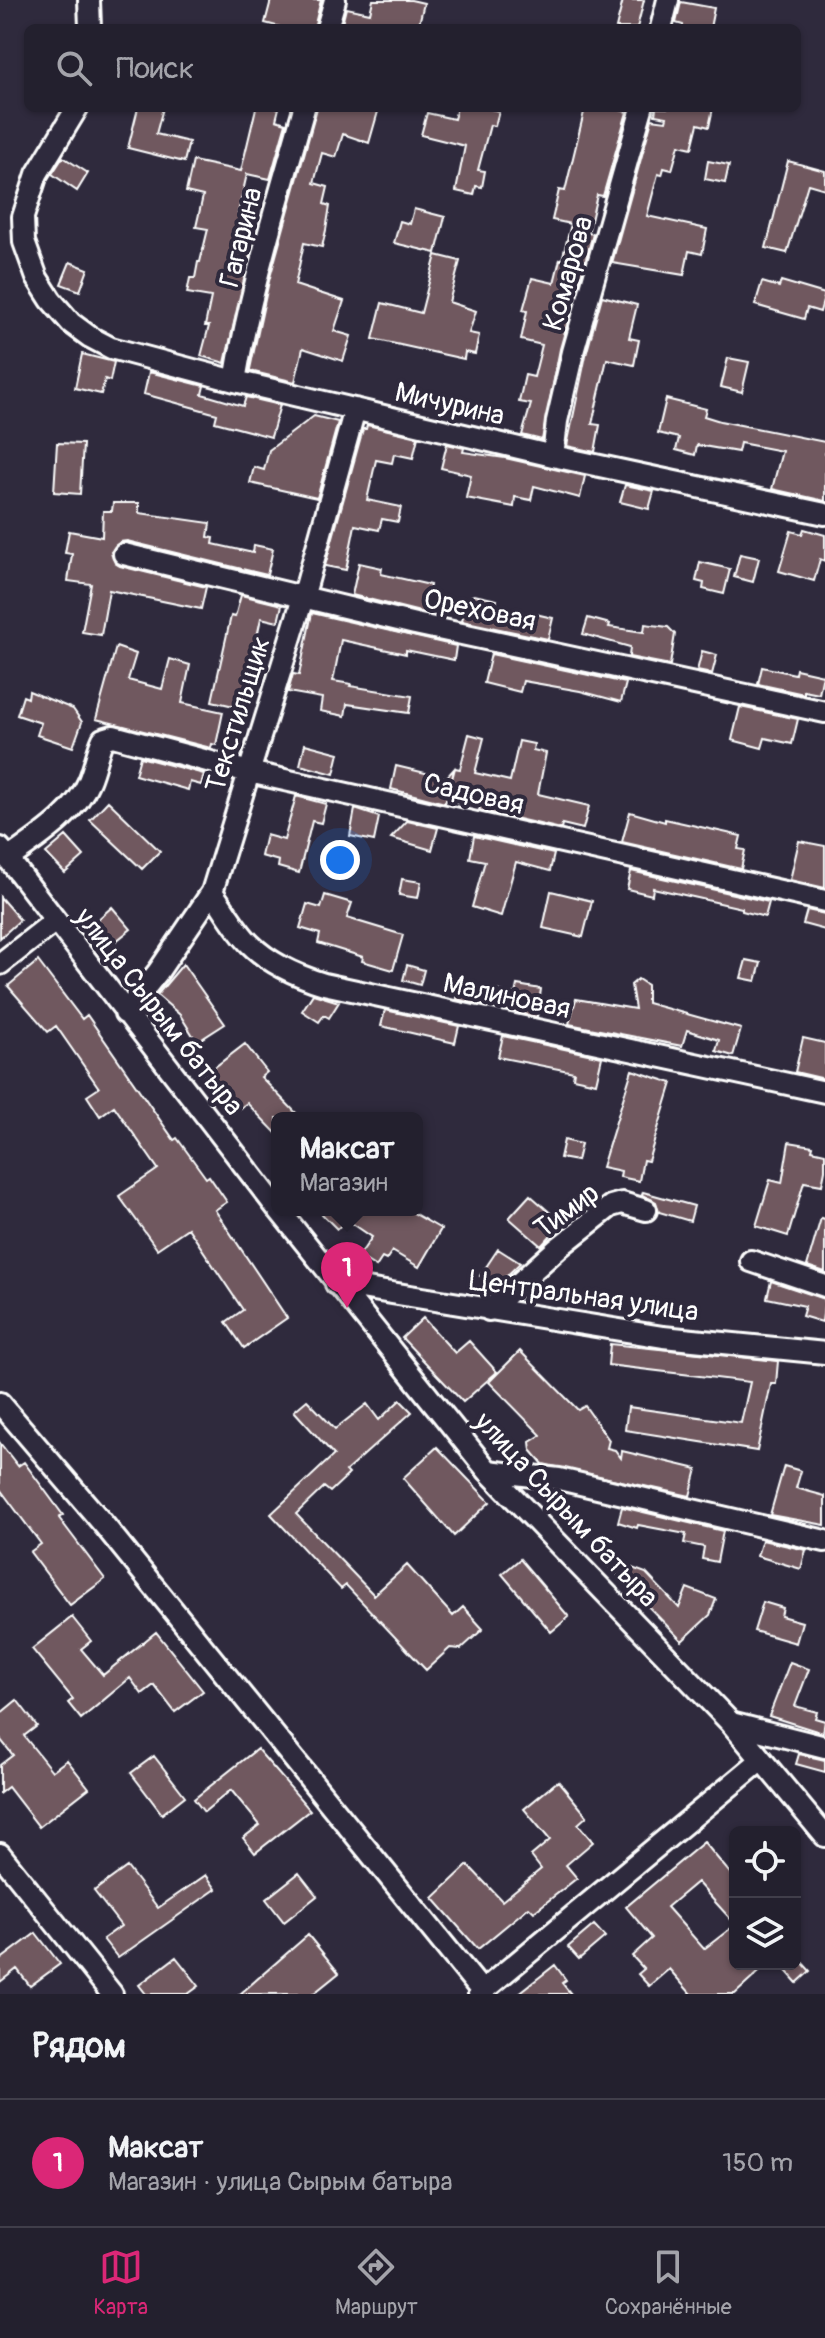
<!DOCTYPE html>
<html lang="ru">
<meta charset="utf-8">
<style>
:root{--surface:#23202e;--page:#2b2836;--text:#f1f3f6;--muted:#a3a3aa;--line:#403e4a;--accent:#db2777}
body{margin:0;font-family:Pangolin,sans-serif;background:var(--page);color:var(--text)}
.controls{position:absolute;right:24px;bottom:24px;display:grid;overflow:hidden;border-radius:12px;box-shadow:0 2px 6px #0004}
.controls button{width:72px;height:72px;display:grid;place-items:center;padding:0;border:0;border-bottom:2px solid var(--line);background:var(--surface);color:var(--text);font:40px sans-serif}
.you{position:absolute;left:340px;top:860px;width:28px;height:28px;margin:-20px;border:6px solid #fff;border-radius:50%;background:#1a73e8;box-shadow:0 0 0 12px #1a73e833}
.badge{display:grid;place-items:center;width:52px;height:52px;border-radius:50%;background:var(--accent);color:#fff;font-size:26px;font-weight:700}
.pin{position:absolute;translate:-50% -66px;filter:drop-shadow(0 2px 4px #0008)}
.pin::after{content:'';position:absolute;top:42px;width:28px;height:24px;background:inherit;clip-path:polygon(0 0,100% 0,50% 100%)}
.popup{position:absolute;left:271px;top:1112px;width:152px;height:104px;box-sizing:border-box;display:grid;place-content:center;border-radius:12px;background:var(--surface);filter:drop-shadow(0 2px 6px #0005);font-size:26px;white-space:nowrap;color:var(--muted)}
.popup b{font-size:30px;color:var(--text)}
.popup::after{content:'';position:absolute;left:50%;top:100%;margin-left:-16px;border:16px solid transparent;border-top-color:var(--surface)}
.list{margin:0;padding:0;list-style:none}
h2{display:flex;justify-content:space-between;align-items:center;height:104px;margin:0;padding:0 32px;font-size:34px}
h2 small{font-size:26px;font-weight:400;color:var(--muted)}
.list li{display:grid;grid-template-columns:52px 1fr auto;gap:24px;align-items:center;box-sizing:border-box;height:128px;padding:0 32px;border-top:2px solid var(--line)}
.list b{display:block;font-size:30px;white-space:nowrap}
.list p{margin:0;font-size:26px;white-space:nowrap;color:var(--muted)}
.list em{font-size:26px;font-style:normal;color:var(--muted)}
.icon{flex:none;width:44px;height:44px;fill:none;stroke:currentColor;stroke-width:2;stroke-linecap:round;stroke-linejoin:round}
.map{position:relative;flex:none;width:825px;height:1994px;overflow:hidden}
.search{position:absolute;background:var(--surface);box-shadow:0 2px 6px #0004;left:24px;right:24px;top:24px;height:88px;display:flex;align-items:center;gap:20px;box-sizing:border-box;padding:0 28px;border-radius:12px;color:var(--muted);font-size:30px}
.sheet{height:232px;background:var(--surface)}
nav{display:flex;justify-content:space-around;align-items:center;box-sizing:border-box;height:112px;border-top:2px solid var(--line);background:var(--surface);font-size:22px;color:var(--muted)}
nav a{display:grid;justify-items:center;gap:4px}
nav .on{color:var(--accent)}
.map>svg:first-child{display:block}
.building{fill:#70595f;stroke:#fff;stroke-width:2}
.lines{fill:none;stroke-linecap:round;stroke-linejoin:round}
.minor-casing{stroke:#fff;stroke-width:26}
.minor{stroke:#2f2a3d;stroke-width:20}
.labels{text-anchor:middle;stroke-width:8;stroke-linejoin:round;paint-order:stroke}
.street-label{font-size:28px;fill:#fff;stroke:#2f2a3d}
</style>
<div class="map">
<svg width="825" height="1994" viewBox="0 0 825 1994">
<rect width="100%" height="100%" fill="#2f2a3d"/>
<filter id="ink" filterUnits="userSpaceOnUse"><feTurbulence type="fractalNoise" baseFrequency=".0125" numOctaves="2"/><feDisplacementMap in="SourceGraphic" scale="16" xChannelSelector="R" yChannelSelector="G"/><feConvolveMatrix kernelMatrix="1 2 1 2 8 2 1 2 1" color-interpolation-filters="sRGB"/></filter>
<g filter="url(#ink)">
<path class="building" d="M271 0H321L314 28H284L265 23Z
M373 0H411L424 3 418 28H341L346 8 370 13Z
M623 0H644L637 28H616Z
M681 2 714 8 710 28H683V25L676 23Z
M138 108H163L156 134 189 142 184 162 128 148Z
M256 108H279L276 120 286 123 270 179 247 174 238 213 245 215 241 238 253 242 225 363 201 356 209 326H205L211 297 187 293 190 278H195L198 262H200L208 229 196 227 203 196 186 192 193 161 241 171Z
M317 108H379L369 143 343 134 336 157 322 153 314 183 328 187 324 204 330 206 326 230 322 247 304 243 295 285 344 301 334 331 351 336 343 361 303 348 295 382 250 371V369L269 281Z
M457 108H486L499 111 495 126 490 125 478 170 485 171 482 187 476 186 474 195 456 191 465 146 421 135 427 113 454 119Z
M585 108H613L627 112 603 196 597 195 588 233 593 234 560 349 542 440 522 435 531 404 519 402 525 375 534 377 542 345 521 340 527 311 523 310 532 278 554 283 560 259 562 260 571 224 552 220 559 190 565 191Z
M656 108H713L709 127 698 124 692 148 679 145 672 170 664 168 662 175 658 174 647 216 707 229 702 254 689 251 684 275 612 263 652 119 666 121 667 117 655 115Z
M63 157 88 173 77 191 52 174Z
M708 161 729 165 725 183 705 179Z
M788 161 825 171V189L808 184 787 253 766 248Z
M414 209 445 217 436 253 394 243 400 221 410 224Z
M436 255 460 261 449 302 476 311 469 333 479 335 475 354 465 352 464 359 373 339 382 303 421 313Z
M70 262 88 269 80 291 61 284Z
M781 281 825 294 820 312 807 308 804 319 755 305 762 282 779 287Z
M602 296 637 305 629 338 639 340 634 365 607 359 592 424 600 425 595 452 567 446 586 355Z
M82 354 114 362 110 381 105 379 101 394 75 388Z
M728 358 749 362 742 392 721 387Z
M149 372 204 386 202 394 243 406 246 397 280 405 271 437 215 422 217 414 144 394Z
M666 399 706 409 704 416 720 421 825 442V501L772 489 782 451 740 443 738 452 697 445 695 455 676 450 679 438 658 433Z
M314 416 338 422 317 498 250 483 254 467 264 470 269 450Z
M367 425 418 437 413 458 394 454 392 463 376 460 367 500 401 507 398 522 382 519 379 530 355 525 346 570 325 566 363 429H366Z
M57 443 83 444 80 494 54 492Z
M447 444 464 448 463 452 505 458 585 476 580 498 534 486 531 500 515 497 514 507 466 498 471 475 441 468Z
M625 485 654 491 649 509 620 502Z
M113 503H139V513L210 523 208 537 214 538 213 544 253 553 254 545 273 549 267 575 127 541 120 542 111 552 115 563 120 566 206 587 201 609 109 590 101 635 82 632 91 584 68 581 72 554 65 553 69 531 102 537 103 511H112Z
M804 529 825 535V561L820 559 814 581 779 571 791 531 802 534Z
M740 554 759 558 753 582 734 577Z
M700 562 730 569 724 594 703 589 704 583 696 581Z
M359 563 382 568 381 574 430 585 424 613 352 595Z
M241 595 282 605 278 622 261 618 248 679 254 681 247 709 212 701 231 616 235 617Z
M474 595 497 600 494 616 528 624 531 613 553 618 548 639 462 621 467 598Z
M312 613 456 646 454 660 406 650V654L341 640 333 681 351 684 350 686 412 696 409 713 347 704 345 716 320 711 322 698 288 692 293 674 299 675Z
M588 618 610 624 609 627 644 632 645 624 668 627 675 634 670 665 629 657 630 647 583 634Z
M116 647 136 654 128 680 162 689 170 659 190 665 182 703 223 712 216 745 212 744 211 748 96 719Z
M702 651 717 655 712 674 697 671Z
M491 654 626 683 621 702 580 691 523 681 520 692 484 683Z
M762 667 795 674 796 669 823 675 819 694 804 691V694L758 684Z
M29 691 73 709 82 722 73 747 37 735 41 723 17 715 23 696 28 698Z
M740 707 798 719 792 744 765 738 762 748 732 740Z
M469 734 484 738 475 773 510 781 519 741 534 744 533 750 546 753 538 794 589 806 583 829 562 824 561 829 479 810 480 807 446 799 445 803 391 789 396 766 446 778 454 769 452 779 455 768 460 769Z
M305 744 339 753 334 774 300 765Z
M140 757 204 774 201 785 190 782 188 790 135 775Z
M296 796 326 804 321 823 312 821 299 873 278 867 279 861 261 856 266 835 284 840Z
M108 801 160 851 142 869 90 820Z
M355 809 379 817 374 841 350 836Z
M630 812 665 822V819L741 836 738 849 745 850 741 869 622 842Z
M407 821 438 828 432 850 391 838Z
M66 836 84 856 65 873 46 853Z
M474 836 554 854 550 871 516 862 501 916 472 907 485 861 470 858Z
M799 841 825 846V888L790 880Z
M631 871 769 902 765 917 742 911V908L653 888 652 895 627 889Z
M402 879 421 882 418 898 399 895Z
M551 891 592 901 583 937 543 928Z
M325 895 352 903 347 918 403 935 393 970 362 961 363 957 318 943 320 934 300 928 307 904 321 908Z
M0 897 20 920 0 938Z
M112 907 131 929 106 949 88 928Z
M807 910 825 914V930L803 924Z
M746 960 761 963 756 981 741 978Z
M38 961 82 1019 87 1015 174 1140 177 1138 206 1178 209 1176 227 1202 215 1210 287 1318 244 1348 226 1322 243 1310 188 1228 157 1249 119 1196 158 1169 114 1106 100 1116 87 1096 99 1088 56 1026 48 1032 8 986Z
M183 964 225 1024 197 1042 180 1015 157 995Z
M407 965 424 970 420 985 403 980Z
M638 979 647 985V1003L741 1029 733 1056 716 1051 719 1040 687 1030 682 1046 569 1024 576 999 635 1009 631 985Z
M459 983 515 994 517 985 541 989 537 1017 456 999Z
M313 994 339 1002 329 1018 324 1015 319 1022 302 1011Z
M385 1010 459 1026 455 1043 381 1026Z
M503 1036 602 1057 596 1083 573 1078 574 1072 498 1057Z
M803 1038 825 1043V1079L795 1072Z
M245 1044 267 1072 261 1077 301 1118H277V1134L247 1103 232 1114 202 1077Z
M632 1070 672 1083 648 1161 643 1160 639 1181 620 1177 621 1171 602 1167Z
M564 1140 581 1144 577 1161 560 1158Z
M789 1142 813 1146 812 1150 825 1153V1170L822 1185 804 1182 788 1236 756 1226 770 1180 782 1183Z
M643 1192 694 1206 690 1221 659 1212 656 1202 642 1195Z
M530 1195 562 1223 541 1246 509 1218Z
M318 1210H408L441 1229 419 1267 392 1251 386 1260 382 1258 376 1267 359 1256 372 1237 347 1220 337 1229Z
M821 1218 825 1219V1272L807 1266Z
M498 1249 520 1263 496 1286 480 1276Z
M771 1281 825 1299 822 1322 802 1316 805 1306 767 1298Z
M423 1318 455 1353 469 1341 497 1372 463 1402 402 1338Z
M610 1344 778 1361 776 1384H771L757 1451 625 1430 628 1407 741 1423 750 1382 608 1365Z
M520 1351 578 1410 585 1406 609 1440 607 1448 615 1450 621 1458 622 1451 697 1469 690 1496 543 1464 531 1450 530 1442 541 1435 489 1382Z
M307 1400 335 1429 367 1404 379 1420 400 1400 412 1412 346 1471 349 1474 330 1492 324 1487 296 1514 374 1595 407 1565 453 1616 463 1607 483 1629 461 1649 450 1648 426 1670 346 1585 341 1589 271 1514 334 1455 294 1411Z
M0 1443 18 1466 24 1462 63 1515 59 1518 105 1579 70 1605 30 1552 41 1544 0 1489Z
M437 1447 490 1502 454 1536 403 1478Z
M784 1466 801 1471 796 1488 825 1496V1525L770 1515Z
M622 1507 723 1531 717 1562 702 1559 704 1547 684 1543 686 1534 638 1525 637 1528 618 1522Z
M762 1540 806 1550 801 1569 757 1556Z
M599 1556 646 1573 679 1608 687 1588 716 1599 710 1615 682 1641Z
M520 1559 569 1617 551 1632 502 1574Z
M763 1602 783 1608 781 1616 802 1622 796 1643 754 1631Z
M72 1617 91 1641 81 1649 103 1675 156 1632 203 1691 175 1712 154 1685 142 1694 130 1678 81 1719 68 1703 73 1699 32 1649Z
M790 1662 809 1669 795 1706 817 1712 815 1718 825 1721 823 1733 769 1716Z
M17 1700 37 1726 24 1736 52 1771 67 1760 89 1788 39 1827 8 1787 0 1793V1765L13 1755 0 1739V1714Z
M257 1749 310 1810 255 1853 243 1838 260 1825 231 1790 204 1812 194 1799Z
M799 1754 825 1760V1772L796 1764Z
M154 1756 185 1796 162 1814 131 1773Z
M558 1781 587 1816 578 1824 593 1842 566 1865 577 1878 534 1912 529 1907 478 1949 433 1898 468 1865 502 1901 541 1869 531 1856 550 1840 524 1809Z
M704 1842 735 1879V1924L697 1882 667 1907 704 1949 735 1925V1964H768L735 1994H691L669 1969 649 1986 638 1974 644 1969 632 1956 652 1938 626 1907Z
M127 1867 158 1908 206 1875 216 1889 118 1958 103 1939 121 1926 94 1891Z
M299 1873 317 1896 284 1922 266 1899Z
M594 1925 605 1937 579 1959 568 1947Z
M36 1933 60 1964 30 1986 17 1969 0 1982V1960Z
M308 1935 339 1973 313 1994H240Z
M176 1957 199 1986 188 1994H146L139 1985Z
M800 1960 810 1971 797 1983 780 1964H795Z
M555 1965 566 1980 562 1983 571 1994H518Z"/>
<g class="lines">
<g class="minor-casing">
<path id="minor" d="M89 0 90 28
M327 28 335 0
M661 28 668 0
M77 108 37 174 23 217 24 242 37 278 51 300 71 323 90 337 111 348 235 381 553 456 825 514
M235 381C250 289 279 198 304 108
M553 456 557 421 573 352 642 108
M124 554 415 624 825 712
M0 848 277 1208
M8 859C37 838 75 815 89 781 95 767 97 752 103 739L113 736 249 772 825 901
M212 892C224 908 235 929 250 944 270 964 298 976 324 984L825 1092
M0 964 55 921
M125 1013 158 972 212 892 303 598 355 409
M279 1210 488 1471 731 1723 825 1836
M751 1261 825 1286
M336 1284 663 1337 825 1353
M489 1310 558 1248 611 1206 622 1203 646 1210
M0 1403 105 1526 484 1994
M488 1471 559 1479 825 1541
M731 1723 825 1747
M0 1854 112 1994
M479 1994 760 1761"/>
</g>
<use href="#minor" class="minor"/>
</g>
</g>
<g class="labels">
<g class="street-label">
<text transform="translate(240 237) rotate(-76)" y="10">Гагарина</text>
<text transform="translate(567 273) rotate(-74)" y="10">Комарова</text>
<text transform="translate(450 403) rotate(13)" y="10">Мичурина</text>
<text transform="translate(480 609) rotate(12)" y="10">Ореховая</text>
<text transform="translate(237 714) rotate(-73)" y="10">Текстильщик</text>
<text transform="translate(474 793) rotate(13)" y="10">Садовая</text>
<text transform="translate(507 995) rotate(12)" y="10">Малиновая</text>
<text transform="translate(160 1011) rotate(52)" y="10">улица Сырым батыра</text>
<text transform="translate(566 1210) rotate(-36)" y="10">Тимир</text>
<text transform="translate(584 1295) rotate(8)" y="10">Центральная улица</text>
<text transform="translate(567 1509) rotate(47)" y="10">улица Сырым батыра</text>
</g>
</g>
</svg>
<div class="controls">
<button><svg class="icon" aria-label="locate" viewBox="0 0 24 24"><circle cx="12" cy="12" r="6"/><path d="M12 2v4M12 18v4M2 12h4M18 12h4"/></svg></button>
<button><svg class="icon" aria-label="layers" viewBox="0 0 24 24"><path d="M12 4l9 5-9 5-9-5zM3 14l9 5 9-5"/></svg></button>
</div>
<div class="you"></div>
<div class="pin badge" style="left:347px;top:1308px">1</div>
<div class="popup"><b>Максат</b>Магазин</div>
<div class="search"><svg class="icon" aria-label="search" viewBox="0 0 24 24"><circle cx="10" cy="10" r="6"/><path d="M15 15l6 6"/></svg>Поиск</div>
</div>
<section class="sheet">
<h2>Рядом<small></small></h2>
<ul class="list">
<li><span class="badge">1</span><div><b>Максат</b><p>Магазин · улица Сырым батыра</p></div><em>150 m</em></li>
</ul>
</section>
<nav>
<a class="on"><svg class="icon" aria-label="map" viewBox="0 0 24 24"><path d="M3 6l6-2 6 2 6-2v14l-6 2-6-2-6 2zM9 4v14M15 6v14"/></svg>Карта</a>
<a><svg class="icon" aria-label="directions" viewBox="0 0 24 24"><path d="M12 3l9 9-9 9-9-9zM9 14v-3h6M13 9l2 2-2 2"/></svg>Маршрут</a>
<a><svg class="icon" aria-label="saved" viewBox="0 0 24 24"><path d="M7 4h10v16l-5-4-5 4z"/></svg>Сохранённые</a>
</nav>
